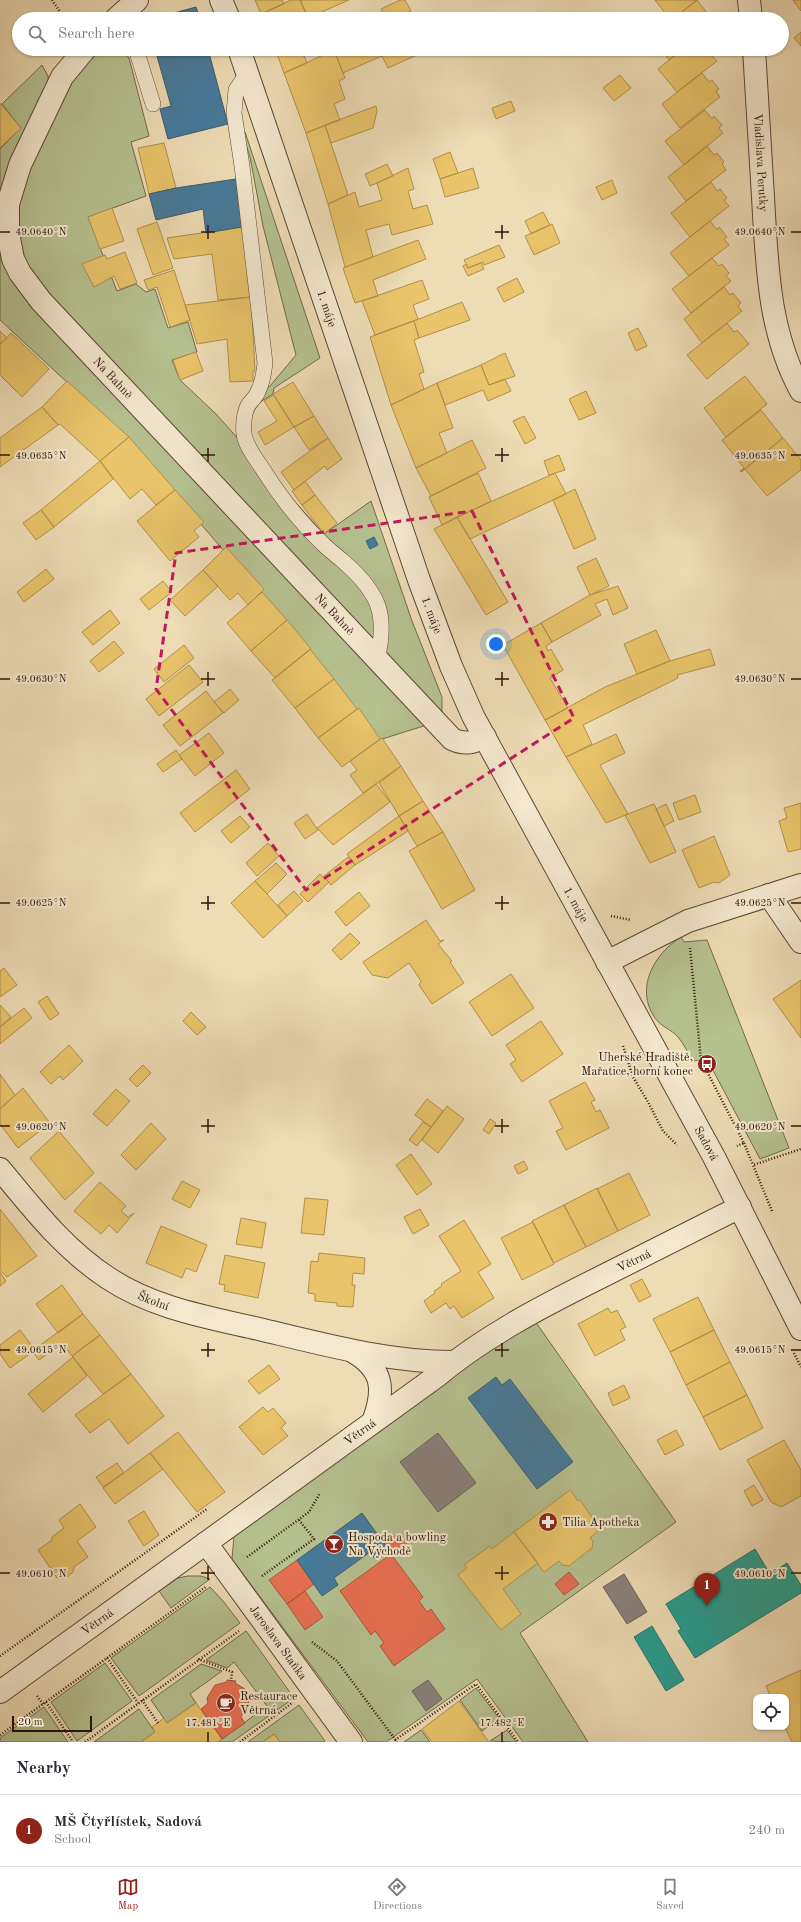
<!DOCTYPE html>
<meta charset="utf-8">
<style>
:root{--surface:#fff;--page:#f2f2f3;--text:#2b2b33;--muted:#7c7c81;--line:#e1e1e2;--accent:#8f2418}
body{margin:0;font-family:"Old Standard TT",serif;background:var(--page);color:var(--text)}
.controls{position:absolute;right:12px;bottom:12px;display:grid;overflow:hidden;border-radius:8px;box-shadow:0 1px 3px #0004}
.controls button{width:36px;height:36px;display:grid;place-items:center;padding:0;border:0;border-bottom:1px solid var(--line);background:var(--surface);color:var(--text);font:20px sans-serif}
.scale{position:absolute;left:12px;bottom:10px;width:80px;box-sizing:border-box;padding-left:4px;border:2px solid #2d1509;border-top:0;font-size:11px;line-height:14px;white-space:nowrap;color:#2d1509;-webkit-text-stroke:3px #f4e8cf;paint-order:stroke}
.you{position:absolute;left:496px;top:644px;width:14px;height:14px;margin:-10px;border:3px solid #fff;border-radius:50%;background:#1a73e8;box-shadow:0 0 0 6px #1a73e833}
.badge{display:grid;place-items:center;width:26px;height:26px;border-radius:50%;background:var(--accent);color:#fff;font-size:13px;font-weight:700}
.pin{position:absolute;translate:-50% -33px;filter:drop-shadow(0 1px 2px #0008)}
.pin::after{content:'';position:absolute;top:21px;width:14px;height:12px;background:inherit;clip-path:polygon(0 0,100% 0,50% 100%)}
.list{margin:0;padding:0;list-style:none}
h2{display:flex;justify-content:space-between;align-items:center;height:52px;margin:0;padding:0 16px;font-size:17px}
h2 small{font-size:13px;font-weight:400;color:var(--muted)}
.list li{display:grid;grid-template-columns:26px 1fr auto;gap:12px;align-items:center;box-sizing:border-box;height:72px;padding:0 16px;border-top:1px solid var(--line)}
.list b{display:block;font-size:15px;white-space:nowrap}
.list p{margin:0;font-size:13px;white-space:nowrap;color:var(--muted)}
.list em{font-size:13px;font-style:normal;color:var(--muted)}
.icon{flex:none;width:22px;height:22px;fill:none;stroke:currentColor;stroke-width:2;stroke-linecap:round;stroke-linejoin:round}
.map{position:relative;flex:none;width:801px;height:1742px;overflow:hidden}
.search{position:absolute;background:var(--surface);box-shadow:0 1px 3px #0004;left:12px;right:12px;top:12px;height:44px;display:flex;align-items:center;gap:10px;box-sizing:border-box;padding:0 14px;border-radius:22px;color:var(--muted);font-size:15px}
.sheet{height:124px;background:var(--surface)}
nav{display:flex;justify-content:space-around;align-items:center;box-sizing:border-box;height:56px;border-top:1px solid var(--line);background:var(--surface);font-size:11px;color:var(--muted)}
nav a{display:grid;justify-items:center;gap:2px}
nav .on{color:var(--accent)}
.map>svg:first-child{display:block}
.green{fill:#b6c190;stroke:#726b4c}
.homes{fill:#e9c46a;stroke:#b1904d}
.shops{fill:#e76f51;stroke:#af543b}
.schools{fill:#2a9d8f;stroke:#2b7467}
.public{fill:#457b9d;stroke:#3e5c71}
.industry{fill:#8a817c;stroke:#6e615a}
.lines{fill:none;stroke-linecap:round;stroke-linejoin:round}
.lane-casing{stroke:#5d4734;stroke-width:16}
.street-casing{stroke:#5d4734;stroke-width:24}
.path{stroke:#2d1509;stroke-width:2.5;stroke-dasharray:1 2;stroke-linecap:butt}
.lane{stroke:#f4e8cf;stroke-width:15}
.street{stroke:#f4e8cf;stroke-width:22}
.marked{fill:none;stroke:#c2185b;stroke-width:3;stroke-dasharray:8 5;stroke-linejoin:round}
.ticks{fill:none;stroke:#2d1509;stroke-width:1.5}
.labels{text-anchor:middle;stroke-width:4;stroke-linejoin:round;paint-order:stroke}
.street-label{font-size:12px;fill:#2d1509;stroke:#f4e8cf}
.poi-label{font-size:12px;fill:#2d1509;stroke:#f4e8cf;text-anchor:start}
.ticks-label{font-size:10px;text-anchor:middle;fill:#2d1509;stroke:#f4e8cf;stroke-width:4;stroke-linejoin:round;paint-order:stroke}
</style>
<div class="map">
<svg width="801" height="1742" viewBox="0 0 801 1742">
<rect width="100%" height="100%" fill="#eedcb5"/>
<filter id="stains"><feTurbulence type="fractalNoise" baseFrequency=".005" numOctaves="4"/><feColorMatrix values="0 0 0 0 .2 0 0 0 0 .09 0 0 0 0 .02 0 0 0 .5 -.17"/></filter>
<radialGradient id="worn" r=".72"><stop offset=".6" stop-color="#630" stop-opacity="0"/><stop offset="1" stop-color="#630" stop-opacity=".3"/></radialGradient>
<path class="green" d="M101 49H121L129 58 149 136 131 142 146 196 88 217 117 291 136 284 146 292 155 289 168 328 188 322 197 352 172 360 180 380 215 413 324 534 371 501 412 621 442 697V721L43 292 22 259 16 217 20 190 64 91 94 51Z
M42 65 48 76 49 87 0 202V149L21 128 2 104Z
M242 132H245L320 358 274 388 273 394 260 402 253 412V409L263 389 270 386 296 355 263 226 250 157Z
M0 225 2 247 430 724 379 740 285 622 127 438 0 320Z
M681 937 684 942 707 940 789 1148 760 1159 707 1059 693 1061C688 1053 684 1044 678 1037 672 1030 660 1026 655 1018 634 988 655 953 681 937Z
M530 1314 676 1522 520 1633 588 1742H523L477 1679 386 1742H368L232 1559 234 1536Z
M188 1576H201L210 1579 171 1608 159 1591 178 1578Z
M210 1587 223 1601 240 1623 139 1696 111 1658Z
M246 1631 294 1698 232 1742H218L267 1706 234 1662 227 1668 206 1660Z
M105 1663 132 1701 77 1741 51 1702Z
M201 1664 222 1671 190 1694 196 1703 167 1723 151 1700Z
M476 1688 499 1718 482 1731 460 1700Z
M299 1705 325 1741 323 1742H280L274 1734 263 1742H248Z
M44 1707 68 1742H0V1738Z
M139 1709 155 1732 141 1742H94Z
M421 1730 430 1742H404Z
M507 1730 516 1742 490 1741Z"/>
<path class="homes" d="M255 0H282L284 4 261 14Z
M291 0H300L308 18 263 19 261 14Z
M300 0H349L308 18Z
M400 0H405L411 11 394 19H386L381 9Z
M655 0H697L673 19H670Z
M697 0 712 19H673Z
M793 0H801V11Z
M801 32V46L794 38Z
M275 49H301L307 63 284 73Z
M337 49H389L391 52 343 73 334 50Z
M398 49H427L428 50 388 68 382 56Z
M661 49H683L669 60Z
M683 49H712L715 53 712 56 717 61 677 92 658 69Z
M334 50 345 78 339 81 345 99 334 104 340 120 306 133 284 73Z
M702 73 709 82 712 80 719 89 716 91 720 97 680 128 662 104Z
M620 75 631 88 614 101 603 88Z
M511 101 515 111 496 119 492 108Z
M0 103 21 128 0 148Z
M376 106 377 111 373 128 331 143 325 125Z
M705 110 712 119 714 116 722 125 719 128 723 133 684 165 665 141Z
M325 125 348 195 328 204 306 133Z
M164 143 176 188 149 194 138 148Z
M707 146 714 155 717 153 724 162 722 164 726 170 686 201 668 177Z
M450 152 458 173 440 179 433 159Z
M387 164 393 176 370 186 365 174Z
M408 168 414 189 408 191 413 209 427 205 433 224 392 235 389 224 366 230 373 257 345 267 328 204 355 192 359 207 382 200 377 183Z
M473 168 479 188 445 197 440 179Z
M612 180 617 193 602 200 596 187Z
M711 182 717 191 720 189 727 198 724 200 729 206 690 237 671 213Z
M112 208 124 241 100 249 88 217Z
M543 212 550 225 531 234 525 221Z
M710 221 717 230 719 227 727 237 724 239 729 245 689 276 670 253Z
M157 222 173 268 153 275 137 229Z
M552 224 560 243 534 255 525 236Z
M242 227 251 297 218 300 212 254 174 259 167 238Z
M418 240 426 259 373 280 378 296 355 303 343 268Z
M499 245 505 257 484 265 483 262 468 268 464 260Z
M125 252 137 283 120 289 114 276 94 287 82 264 105 255 107 259Z
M712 258 719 266 722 264 729 273 726 276 731 281 691 313 672 289Z
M481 263 484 269 468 276 463 266 466 264 468 268Z
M174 270 190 320 170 327 157 287 148 290 144 280Z
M517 278 524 292 504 302 497 288Z
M422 280 429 299 413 305 418 319 375 335 362 301Z
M724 287 730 295 733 293 741 303 738 306 742 311 702 343 684 319Z
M251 297 255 371H253V381L230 382 227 339 197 344 185 305Z
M462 302 470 320 419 338 414 321Z
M414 321 419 338 414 340 424 372 419 374 424 389 391 405 370 337Z
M727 323 734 332 737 330 749 344 707 379 687 355Z
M638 328 647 346 636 351 628 333Z
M0 331 7 338 0 344Z
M11 333 49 369 22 397 0 375V345Z
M196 352 203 371 180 380 173 360Z
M505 353 515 376 489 385 481 365Z
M481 365 489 385 505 379 511 391 488 401 483 390 445 405 437 383Z
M745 376 767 404 726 437 704 408Z
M67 381 129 437 100 461 60 424 58 425 42 407Z
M293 382 314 416 294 427 273 394Z
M437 383 453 428 439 433 447 453 416 468 391 405Z
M586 391 596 413 579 420 569 399Z
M274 395 294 427 265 445 258 432 277 421 264 401Z
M42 407 58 425 0 467V438Z
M761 410 783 438 741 472 740 471 744 468 722 440Z
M314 416 328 438 309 450 294 427Z
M524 416 536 438 525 444 513 421Z
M129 437 175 490 156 505 142 489 130 499 100 461Z
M328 438 342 459 327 470 325 466 294 490 281 472Z
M783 438 801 460V470L767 496 745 469 741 472Z
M472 440 486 468 431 496 416 468Z
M559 455 565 470 549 475 544 461Z
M100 461 113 479 54 527 41 510Z
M478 473 491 501 442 525 429 497Z
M555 473 566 494 470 539 457 517Z
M305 481 315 495 302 505 292 491Z
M575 489 596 539 574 549 553 500Z
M175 490 204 522 194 531 199 537 170 561 137 521Z
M315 495 337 523 324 534 302 505Z
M41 510 54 527 36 540 23 523Z
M457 517 508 602 486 615 434 529Z
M226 547 264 589 248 605 238 593 230 600 203 570Z
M596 558 609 586 590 595 577 567Z
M46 569 54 579 24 602 17 592Z
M203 570 218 586 185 616 170 600Z
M163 581 172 592 149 610 140 599Z
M618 586 628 608 613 615 607 599 595 604 601 615 552 642 541 623 590 595Z
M262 592 287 620 251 651 227 623Z
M110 610 120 623 93 645 82 632Z
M287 620 311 649 275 678 251 651Z
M541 623 552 642 546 646 548 651 551 649 563 670 550 678 568 708 545 720 503 645Z
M656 630 670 661 637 674 624 644Z
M114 641 124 653 99 672 90 661Z
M184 645 194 658 164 682 154 669Z
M310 649 334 679 295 708 272 680Z
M710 649 715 665 677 675 678 678 583 725 592 744 566 757 545 720 605 687 670 661Z
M189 665 203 682 159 716 146 699Z
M334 679 357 709 318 738 295 708Z
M230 689 239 700 224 713 214 702Z
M206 691 223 713 180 746 163 725Z
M359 708 380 739 342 767 318 738Z
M209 733 224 753 195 776 179 755Z
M616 734 625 753 600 765 628 814 606 823 566 757Z
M382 738 401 766 363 793 350 775 357 770 350 761Z
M176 750 182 759 163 772 157 764Z
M401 766 423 801 399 816 379 783Z
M236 770 250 789 195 832 180 813Z
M376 784 390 802 333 845 317 828Z
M695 795 701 812 679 820 673 803Z
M423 801 443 832 417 846 399 816Z
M801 803V849L788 852 779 821 787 818 784 808Z
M654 804 676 852 650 863 625 815Z
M666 804 674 821 664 826 656 809Z
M307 814 318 830 305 839 294 823Z
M240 816 250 827 231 843 221 831Z
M399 816 408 831 355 865 347 854Z
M443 832 475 890 442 909 409 851Z
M714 836 730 875 719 883 714 882 699 888 682 850Z
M268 843 279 856 257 876 246 863Z
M348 857 355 865 331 885 324 876Z
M276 863 287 874 267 894 255 881Z
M320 874 329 882 308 902 300 894Z
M255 881 287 916 263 938 231 903Z
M294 891 303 901 287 916 278 905Z
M359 892 370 906 346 926 335 912Z
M426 920 440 941 444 940 438 944 452 961 450 962 464 983 432 1004 419 985 421 981 409 963 388 978 372 975 363 962Z
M350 933 360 943 341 960 332 950Z
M4 968 17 985 0 997V971Z
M511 974 534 1008 492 1036 469 1002Z
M801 980V1038L773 999Z
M47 996 59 1014 50 1020 38 1002Z
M0 1005 11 1017 0 1027Z
M24 1008 32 1018 0 1044V1027Z
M191 1012 206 1027 197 1035 183 1021Z
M541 1021 563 1054 522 1082 510 1064 516 1060 506 1045Z
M69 1045 83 1061 63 1080 60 1076 51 1084 40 1072Z
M143 1065 151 1073 137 1087 129 1079Z
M0 1074 15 1095 0 1109Z
M585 1082 595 1100 591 1102 596 1112 600 1110 609 1128 566 1150 556 1131 563 1128 549 1101Z
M23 1088 50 1123 18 1148 0 1124V1109Z
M116 1089 130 1101 107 1126 93 1114Z
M427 1099 443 1111 431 1127 415 1115Z
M447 1106 464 1119 438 1153 422 1140Z
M490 1119 496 1123 489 1134 483 1130Z
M423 1122 431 1127 417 1146 409 1140Z
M151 1123 166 1139 136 1170 121 1155Z
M59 1131 94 1173 65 1200 30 1158Z
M411 1154 432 1184 417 1195 396 1165Z
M524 1161 528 1169 518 1174 514 1166Z
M629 1173 650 1215 618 1231 597 1189Z
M182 1181 200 1190 190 1208 172 1199Z
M100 1182 126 1206 121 1211 128 1217 134 1213 117 1233 109 1225 101 1234 74 1211Z
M597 1188 618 1231 586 1247 564 1205Z
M305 1198 328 1200 324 1235 301 1233Z
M564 1205 586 1247 554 1263 532 1221Z
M0 1209 37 1256 7 1277 0 1270Z
M420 1209 429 1225 413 1234 404 1217Z
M241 1218 266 1223 262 1248 236 1244Z
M464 1220 491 1264 478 1272 494 1298 462 1318 454 1306 450 1309 446 1303 431 1313 424 1301 435 1293 434 1291 442 1286 441 1284 461 1271 439 1236Z
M533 1222 554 1264 522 1280 501 1238Z
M161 1226 207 1245 196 1272 186 1268 182 1278 146 1263Z
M319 1253 365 1258 364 1274 353 1273 352 1285H355L353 1307 337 1306V1303L315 1301V1294L308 1293 311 1261 318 1262Z
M225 1255 265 1263 258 1298 224 1291 225 1285 219 1284Z
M0 1272 6 1281 0 1286Z
M642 1279 651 1296 639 1302 630 1285Z
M62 1285 83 1314 58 1333 36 1304Z
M698 1297 714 1330 670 1352 653 1319Z
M608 1308 611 1313 617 1310 626 1327 620 1330 625 1340 595 1356 578 1324Z
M83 1314 100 1335 72 1356 62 1343 39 1360 32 1351Z
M20 1330 35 1350 10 1368 0 1354V1345Z
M714 1330 730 1362 686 1385 670 1352Z
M100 1335 131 1374 103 1394 72 1356Z
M73 1357 87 1376 43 1412 28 1394Z
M730 1362 747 1395 703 1417 686 1385Z
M269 1365 280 1379 259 1394 248 1381Z
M131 1374 164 1416 128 1444 109 1419 90 1433 75 1415Z
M624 1385 630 1398 613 1406 608 1393Z
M747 1395 763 1428 720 1450 703 1417Z
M263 1407 268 1412 273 1408 286 1423 281 1428 288 1436 263 1455 239 1427Z
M676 1430 684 1445 665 1455 657 1440Z
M178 1432 225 1492 197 1512 150 1453Z
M784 1440 801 1470V1496L781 1507 771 1502 747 1460Z
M150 1453 163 1469 115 1504 103 1488Z
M117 1463 124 1473 103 1487 96 1477Z
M754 1485 763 1500 752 1506 744 1491Z
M570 1490 578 1501 580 1500 600 1529 590 1538 593 1541 592 1548 569 1566 562 1565 559 1561 544 1572 514 1532Z
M80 1504 96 1527 77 1541 88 1557 74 1567 73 1572 67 1577 61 1576 57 1578 38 1550 52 1540V1537L64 1528 59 1520Z
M144 1511 159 1535 144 1546 128 1521Z
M514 1532 538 1563 503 1589 521 1614 501 1630 458 1575 467 1568 464 1565 490 1546 492 1549Z
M801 1670V1742H792L785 1727 786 1697H771L766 1686Z
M459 1701 489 1742H432L422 1729Z
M196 1703 222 1739 218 1742H141L155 1732 152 1727 164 1718 167 1723Z
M274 1734 280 1742H263Z"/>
<path class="shops" d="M399 1533 407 1543 391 1554 384 1543Z
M391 1554 423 1597 419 1601 427 1612 431 1609 445 1629 394 1666 380 1646 384 1643 375 1631 371 1635 340 1591Z
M297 1560 314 1584 287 1604 269 1580Z
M569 1572 579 1584 564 1595 555 1584Z
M305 1591 323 1617 305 1630 287 1604Z
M227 1680 236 1681 235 1683 245 1689 249 1704 241 1717 245 1723 222 1739 201 1709 208 1703 207 1698 215 1685 227 1682Z"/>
<path class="schools" d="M755 1549 770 1574 787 1563 801 1585V1593L695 1658 678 1631 681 1629 666 1604Z
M652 1626 684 1680 666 1691 634 1637Z"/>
<path class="public" d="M196 7 200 19H152Z
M155 49H208L228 124 168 139 160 109 171 106Z
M236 179 242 227 206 233 203 209 156 220 149 194 176 188Z
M374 537 378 545 370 549 366 541Z
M496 1377 502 1385 510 1379 573 1462 537 1489 468 1398Z
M362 1513 388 1549 375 1559 370 1552 334 1578 338 1585 322 1596 297 1560Z"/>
<path class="industry" d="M438 1433 476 1483 438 1512 400 1462Z
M624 1574 647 1612 627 1624 603 1587Z
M428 1680 442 1699 426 1711 412 1691Z"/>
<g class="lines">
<g class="lane-casing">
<path id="lane" d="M136 49 153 104
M248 75 242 81 236 90 234 113 242 166 265 363C264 372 263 381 259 389 257 396 253 399 249 404 244 411 243 425 244 434 246 447 257 460 264 471 281 498 300 522 323 544 329 550 337 556 344 562 379 593 388 614 377 660"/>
</g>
<g class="street-casing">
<g id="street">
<path d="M221 0 229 19"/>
<path d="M749 0 751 19"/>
<path d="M116 19 137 0"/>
<path id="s1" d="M85 49 62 77 20 165 8 204V233L13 259 20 273 41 301 452 739C464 745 473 743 485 737"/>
<path id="s2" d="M239 49 419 580 451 666 473 716 714 1157 801 1329"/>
<path id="s3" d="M754 49C757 98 760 148 763 197 767 264 768 331 801 391"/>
<path d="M769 895 801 942"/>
<path d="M607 962 688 921 801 885"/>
<path id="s4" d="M0 1169C33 1209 64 1249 108 1278 153 1308 207 1317 259 1329 322 1344 388 1362 453 1362"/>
<path d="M352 1351C384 1369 385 1390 373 1422"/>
<path id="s5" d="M206 1543 351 1742"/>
<path id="s6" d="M0 1692 437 1376C485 1336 541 1307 597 1279 645 1255 693 1231 740 1207"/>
</g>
</g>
<path class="path" d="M52 0 65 19
M611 916 631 920
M690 948 701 1060 744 1143 737 1146
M623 1046 633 1077 648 1102 663 1131 677 1145
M744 1143 753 1165
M772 1211 753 1165 801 1149
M794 1353 801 1367
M247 1557 309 1512 320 1493
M262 1576 314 1539 299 1520
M312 1642 337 1661 397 1742
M0 1656 207 1509
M107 1658 138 1703
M198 1659 232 1672 231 1681
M37 1696 43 1704
M142 1700 158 1723
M46 1702 73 1742
M0 1735 207 1586
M395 1740 476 1684 518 1742
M85 1742 239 1631
M240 1742 292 1703"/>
<use href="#lane" class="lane"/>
<use href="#street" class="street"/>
</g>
<path class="marked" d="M472 511 574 718 306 890 156 689 176 553Z"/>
<path class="ticks" d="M208 225V239M502 225V239M0 232H10M201 232H215M495 232H509M791 232H801M208 448V462M502 448V462M0 455H10M201 455H215M495 455H509M791 455H801M208 672V686M502 672V686M0 679H10M201 679H215M495 679H509M791 679H801M208 896V910M502 896V910M0 903H10M201 903H215M495 903H509M791 903H801M208 1119V1133M502 1119V1133M0 1126H10M201 1126H215M495 1126H509M791 1126H801M208 1343V1357M502 1343V1357M0 1350H10M201 1350H215M495 1350H509M791 1350H801M208 1566V1580M502 1566V1580M0 1573H10M201 1573H215M495 1573H509M791 1573H801M208 1732V1742M502 1732V1742"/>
<defs>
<g id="bus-disc" transform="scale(1)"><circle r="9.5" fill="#8f2418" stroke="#f4e8cf"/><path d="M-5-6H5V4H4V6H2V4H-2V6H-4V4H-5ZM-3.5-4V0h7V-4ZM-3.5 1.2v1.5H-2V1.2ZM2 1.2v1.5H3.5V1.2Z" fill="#fff"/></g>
<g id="pharmacy-disc" transform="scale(1)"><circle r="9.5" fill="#8f2418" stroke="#f4e8cf"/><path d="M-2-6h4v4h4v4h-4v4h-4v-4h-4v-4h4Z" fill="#fff"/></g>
<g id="bar-disc" transform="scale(1)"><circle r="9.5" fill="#8f2418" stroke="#f4e8cf"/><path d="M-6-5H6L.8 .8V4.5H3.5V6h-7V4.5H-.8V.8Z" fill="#fff"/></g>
<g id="cafe-disc" transform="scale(1)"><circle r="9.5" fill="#8f2418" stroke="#f4e8cf"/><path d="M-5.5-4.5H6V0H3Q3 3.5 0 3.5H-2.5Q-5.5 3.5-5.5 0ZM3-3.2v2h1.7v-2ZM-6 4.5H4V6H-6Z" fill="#fff"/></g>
</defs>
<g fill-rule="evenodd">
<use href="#bus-disc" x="707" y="1064"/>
<use href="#pharmacy-disc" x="548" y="1522"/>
<use href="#bar-disc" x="334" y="1544"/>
<use href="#cafe-disc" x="226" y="1703"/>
</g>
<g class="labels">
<g class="street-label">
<text dy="4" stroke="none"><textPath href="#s3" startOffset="114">Vladislava Perutky</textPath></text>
<text dy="4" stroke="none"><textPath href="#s2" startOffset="274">1. máje</textPath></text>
<text dy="4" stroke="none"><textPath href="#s1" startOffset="386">Na Bahně</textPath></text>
<text dy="4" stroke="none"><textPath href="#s1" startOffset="710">Na Bahně</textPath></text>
<text dy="4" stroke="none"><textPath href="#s2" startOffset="598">1. máje</textPath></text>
<text dy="4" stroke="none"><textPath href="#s2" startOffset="922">1. máje</textPath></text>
<text dy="4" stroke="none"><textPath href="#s2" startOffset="1194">Sadová</textPath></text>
<text dy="4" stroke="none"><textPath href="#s6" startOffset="768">Větrná</textPath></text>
<text dy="4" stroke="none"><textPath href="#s4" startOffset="205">Školní</textPath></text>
<text dy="4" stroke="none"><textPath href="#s6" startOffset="444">Větrná</textPath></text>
<text dy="4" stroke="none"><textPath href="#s6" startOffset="120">Větrná</textPath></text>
<text dy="4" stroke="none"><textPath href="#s5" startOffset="123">Jaroslava Staňka</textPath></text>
</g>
<g class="poi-label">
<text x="693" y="1061" text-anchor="end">Uherské Hradiště,<tspan x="693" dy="14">Mařatice, horní konec</tspan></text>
<text x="562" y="1526">Tilia Apotheka</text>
<text x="348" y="1541">Hospoda a bowling<tspan x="348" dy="14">Na Východě</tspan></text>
<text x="240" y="1700">Restaurace<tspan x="240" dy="14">Větrná</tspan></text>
</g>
</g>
<g class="ticks-label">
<text x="41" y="235">49.0640°N</text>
<text x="760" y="235">49.0640°N</text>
<text x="41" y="459">49.0635°N</text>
<text x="760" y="459">49.0635°N</text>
<text x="41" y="682">49.0630°N</text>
<text x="760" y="682">49.0630°N</text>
<text x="41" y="906">49.0625°N</text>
<text x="760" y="906">49.0625°N</text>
<text x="41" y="1130">49.0620°N</text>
<text x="760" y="1130">49.0620°N</text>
<text x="41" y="1353">49.0615°N</text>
<text x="760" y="1353">49.0615°N</text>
<text x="41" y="1577">49.0610°N</text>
<text x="760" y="1577">49.0610°N</text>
<text x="208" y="1726">17.481°E</text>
<text x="502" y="1726">17.482°E</text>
</g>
<rect width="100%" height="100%" filter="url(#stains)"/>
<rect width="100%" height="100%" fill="url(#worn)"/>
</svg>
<div class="controls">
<button><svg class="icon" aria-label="locate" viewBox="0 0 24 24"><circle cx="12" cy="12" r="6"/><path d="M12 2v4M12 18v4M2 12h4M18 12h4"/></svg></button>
</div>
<div class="scale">20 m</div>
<div class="you"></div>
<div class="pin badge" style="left:707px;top:1606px">1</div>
<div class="search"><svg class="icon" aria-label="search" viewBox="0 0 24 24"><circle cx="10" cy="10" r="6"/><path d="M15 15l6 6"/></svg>Search here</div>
</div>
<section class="sheet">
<h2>Nearby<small></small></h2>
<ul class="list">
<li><span class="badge">1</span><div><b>MŠ Čtyřlístek, Sadová</b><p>School</p></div><em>240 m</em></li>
</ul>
</section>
<nav>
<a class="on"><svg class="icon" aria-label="map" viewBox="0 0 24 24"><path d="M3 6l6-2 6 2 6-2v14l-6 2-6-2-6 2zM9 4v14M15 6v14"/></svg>Map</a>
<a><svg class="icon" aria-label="directions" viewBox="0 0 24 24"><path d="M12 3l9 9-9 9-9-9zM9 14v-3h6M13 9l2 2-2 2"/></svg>Directions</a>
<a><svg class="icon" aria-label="saved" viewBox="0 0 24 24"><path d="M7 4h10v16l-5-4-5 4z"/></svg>Saved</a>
</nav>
